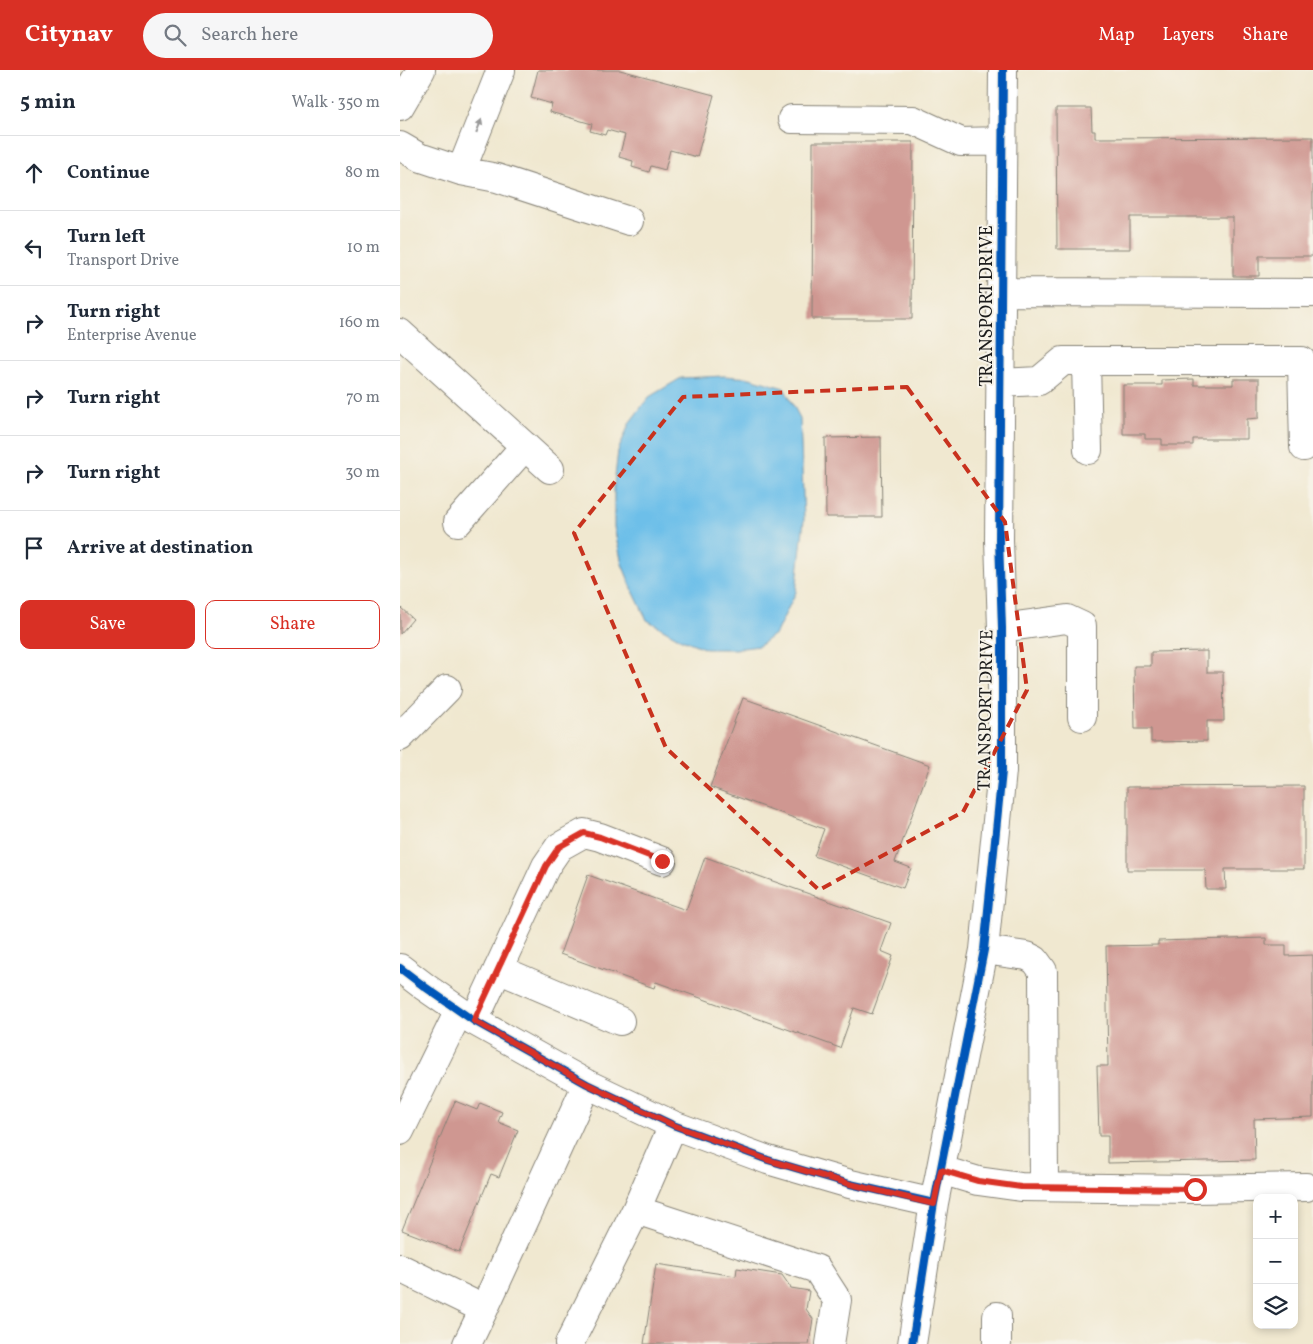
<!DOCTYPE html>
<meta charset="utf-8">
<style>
:root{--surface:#fff;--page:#f6f6f7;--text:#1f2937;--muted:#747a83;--line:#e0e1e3;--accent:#d93025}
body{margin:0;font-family:Vollkorn,serif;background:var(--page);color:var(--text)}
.controls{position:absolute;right:15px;bottom:15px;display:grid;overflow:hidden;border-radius:10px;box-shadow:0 2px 8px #0003}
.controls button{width:45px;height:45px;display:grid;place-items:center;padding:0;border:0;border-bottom:1px solid var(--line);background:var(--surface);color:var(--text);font:25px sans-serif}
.stop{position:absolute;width:15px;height:15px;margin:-11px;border:4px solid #d93025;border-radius:50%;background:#fff}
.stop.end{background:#d93025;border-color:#fff;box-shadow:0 1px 5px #0008}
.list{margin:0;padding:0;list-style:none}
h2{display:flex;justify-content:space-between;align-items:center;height:65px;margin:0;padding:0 20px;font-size:21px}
h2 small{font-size:16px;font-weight:400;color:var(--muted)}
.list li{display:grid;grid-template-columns:32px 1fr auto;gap:15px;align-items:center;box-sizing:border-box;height:75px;padding:0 20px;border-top:1px solid var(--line)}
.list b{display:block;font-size:19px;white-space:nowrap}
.list p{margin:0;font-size:16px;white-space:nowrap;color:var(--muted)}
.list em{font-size:16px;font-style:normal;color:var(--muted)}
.actions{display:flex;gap:10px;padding:15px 20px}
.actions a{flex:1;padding:11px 0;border:1px solid var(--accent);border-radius:10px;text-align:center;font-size:18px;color:var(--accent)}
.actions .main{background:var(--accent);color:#fff}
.icon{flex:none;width:28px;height:28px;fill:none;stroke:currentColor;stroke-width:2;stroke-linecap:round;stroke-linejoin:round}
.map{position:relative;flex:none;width:913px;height:1274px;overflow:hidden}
header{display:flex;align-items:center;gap:30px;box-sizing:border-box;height:70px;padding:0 25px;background:var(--accent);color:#fff}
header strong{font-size:24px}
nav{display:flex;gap:28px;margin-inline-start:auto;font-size:18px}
.search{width:350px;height:45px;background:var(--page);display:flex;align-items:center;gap:12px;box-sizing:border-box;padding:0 18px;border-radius:28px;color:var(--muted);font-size:19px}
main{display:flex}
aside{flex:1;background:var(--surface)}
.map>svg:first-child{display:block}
.water{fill:#6dbfe9;stroke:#446e82}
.building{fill:#cf9791}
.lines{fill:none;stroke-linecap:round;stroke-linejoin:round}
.minor-casing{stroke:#868276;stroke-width:30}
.minor{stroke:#fff;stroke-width:28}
.cycleway-casing{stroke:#f7f3e8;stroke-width:11}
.cycleway{stroke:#0057b8;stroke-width:8}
.oneway{fill:#999}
.route{stroke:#d93025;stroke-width:6}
.marked{fill:none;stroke:#c8321e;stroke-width:4;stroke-dasharray:10 6;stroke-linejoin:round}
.labels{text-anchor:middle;stroke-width:4;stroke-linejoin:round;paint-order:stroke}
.street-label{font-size:18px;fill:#1c1c1c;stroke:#f7f3e8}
</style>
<header>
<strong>Citynav</strong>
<div class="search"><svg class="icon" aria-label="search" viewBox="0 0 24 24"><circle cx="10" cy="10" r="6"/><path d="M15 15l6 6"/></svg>Search here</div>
<nav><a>Map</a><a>Layers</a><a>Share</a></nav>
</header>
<main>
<aside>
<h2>5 min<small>Walk · 350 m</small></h2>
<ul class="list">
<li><svg class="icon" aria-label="ahead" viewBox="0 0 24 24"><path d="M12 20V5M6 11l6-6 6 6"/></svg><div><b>Continue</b></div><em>80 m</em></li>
<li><svg class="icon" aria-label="left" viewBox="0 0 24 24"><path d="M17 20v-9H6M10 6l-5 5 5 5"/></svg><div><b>Turn left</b><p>Transport Drive</p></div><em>10 m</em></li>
<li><svg class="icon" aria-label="right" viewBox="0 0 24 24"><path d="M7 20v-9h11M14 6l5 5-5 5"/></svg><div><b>Turn right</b><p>Enterprise Avenue</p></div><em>160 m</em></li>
<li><svg class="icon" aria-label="right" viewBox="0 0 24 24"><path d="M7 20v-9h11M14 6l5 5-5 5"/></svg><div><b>Turn right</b></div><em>70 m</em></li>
<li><svg class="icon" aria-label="right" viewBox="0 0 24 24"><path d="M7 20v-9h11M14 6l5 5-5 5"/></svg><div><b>Turn right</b></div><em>30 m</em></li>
<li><svg class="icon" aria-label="arrive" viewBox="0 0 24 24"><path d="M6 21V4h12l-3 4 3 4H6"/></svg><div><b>Arrive at destination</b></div></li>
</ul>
<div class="actions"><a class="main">Save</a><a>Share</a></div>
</aside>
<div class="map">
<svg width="913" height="1274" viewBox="0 0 913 1274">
<rect width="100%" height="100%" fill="#f7f3e8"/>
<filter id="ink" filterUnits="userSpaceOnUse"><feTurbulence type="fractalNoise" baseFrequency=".02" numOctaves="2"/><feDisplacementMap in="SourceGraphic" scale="10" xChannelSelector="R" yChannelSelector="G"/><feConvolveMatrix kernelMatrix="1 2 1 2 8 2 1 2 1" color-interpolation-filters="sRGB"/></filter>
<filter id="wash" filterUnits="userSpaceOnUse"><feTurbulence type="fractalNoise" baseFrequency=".0096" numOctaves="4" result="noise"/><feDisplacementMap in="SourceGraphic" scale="20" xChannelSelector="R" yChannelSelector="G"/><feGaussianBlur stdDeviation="1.12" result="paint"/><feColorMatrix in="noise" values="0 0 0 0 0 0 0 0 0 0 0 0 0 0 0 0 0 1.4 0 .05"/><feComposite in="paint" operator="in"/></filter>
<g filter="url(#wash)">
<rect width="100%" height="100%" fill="#f0e8d0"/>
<path class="water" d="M324 306 350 308 384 318 400 348 404 450 396 522 376 563 359 576 335 579H306L277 567 247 550 233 521 222 494 214 457V415L218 381 230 352 249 327 281 308Z"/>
<g id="blocks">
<path class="building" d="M138 0H220L314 25 297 87 270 80 265 100 251 96 249 102 232 97 233 91 219 87 225 65 207 60 205 65 190 61 192 54 150 42 152 34 131 28Z
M656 38H691L692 61H695V68L913 67V186H859V206H833V147H730V179H657Z
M413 72H513L512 249H412Z
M794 309V315H833V309H859V348L847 349V369H793V375H762V369H745V364H723V315H762V310Z
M481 367 482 447H426L425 368Z
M0 537 13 549 0 564Z
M807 581V602H823L824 651H807V671L751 672V659H735L734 596H751V582Z
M343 628 530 695 495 792 511 798 503 818 414 786 424 759 310 717Z
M904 716V799H825L826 819H806L805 800H727V717Z
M305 787 491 853 481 881 493 886 472 944 454 938 440 978 256 912 254 918 160 884 188 805 286 840Z
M866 868V875H886V886L913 885V1047L854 1049 855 1090 708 1093V1066H699L697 996H708L706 876 758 875V871Z
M55 1031 77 1040 80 1033 102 1042 98 1052 118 1060 99 1107 91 1104 59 1182 2 1160Z
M256 1194 336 1206 337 1198 382 1205 391 1218 409 1221 406 1239 413 1249 409 1274H244Z"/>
</g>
</g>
<g filter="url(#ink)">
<use href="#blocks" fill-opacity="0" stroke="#868276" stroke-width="1"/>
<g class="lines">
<g class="minor-casing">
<path id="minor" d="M0 36 21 0
M392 49 513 50 561 72 602 71
M0 76 19 87 61 101 97 108 229 151
M61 101 101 0
M600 222 913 223
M0 263 150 399
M686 291 688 380
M600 313 639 311 663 291H902L904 377
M58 452 125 376
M602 558 667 549 682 556V647
M0 667 47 619
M584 880 627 886 635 890 643 901 644 1117
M0 898 25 917 74 951 187 1014 273 1055 368 1090 450 1114 534 1133
M98 899 220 951
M74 951 146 796 159 777 184 763 200 767 262 791
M273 1055 236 1140 417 1199 437 1230 430 1274
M0 1061 59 941
M541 1100 578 1111 621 1117 795 1119 906 1117
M0 1198 84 1239 187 1014
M67 1274 84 1239
M169 1274 236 1140
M512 1274 534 1133 584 880 602 701V558L599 470 603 0
M597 1274V1246"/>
</g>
<use href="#minor" class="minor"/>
<g class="cycleway-casing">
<path id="cycleway" d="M0 898 25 917 74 951 187 1014 273 1055 368 1090 450 1114 534 1133
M512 1274 534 1133 584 880 602 701V558L599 470 603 0"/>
</g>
<use href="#cycleway" class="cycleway"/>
</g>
<defs><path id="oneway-solid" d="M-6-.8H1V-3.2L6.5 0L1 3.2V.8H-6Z" transform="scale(1.25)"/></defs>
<use class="oneway" href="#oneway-solid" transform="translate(79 56) rotate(-69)"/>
</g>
<g class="lines" filter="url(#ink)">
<path class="route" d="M262 791 200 767 184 763 159 777 146 796 74 951 187 1014 273 1055 368 1090 450 1114 534 1134 541 1100 578 1111 621 1117 795 1119"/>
</g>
<path class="marked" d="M507 317 605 452 627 620 563 742 419 820 266 678 174 463 283 327Z"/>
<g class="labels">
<g class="street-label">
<text transform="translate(586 236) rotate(-90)" y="6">TRANSPORT DRIVE</text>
<text transform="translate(585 640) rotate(-89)" y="6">TRANSPORT DRIVE</text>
</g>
</g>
</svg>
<div class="controls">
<button>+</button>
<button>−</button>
<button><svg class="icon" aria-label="layers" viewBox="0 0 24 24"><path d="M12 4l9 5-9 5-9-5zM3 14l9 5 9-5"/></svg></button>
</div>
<div class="stop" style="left:795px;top:1119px"></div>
<div class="stop end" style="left:262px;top:791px"></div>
</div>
</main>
